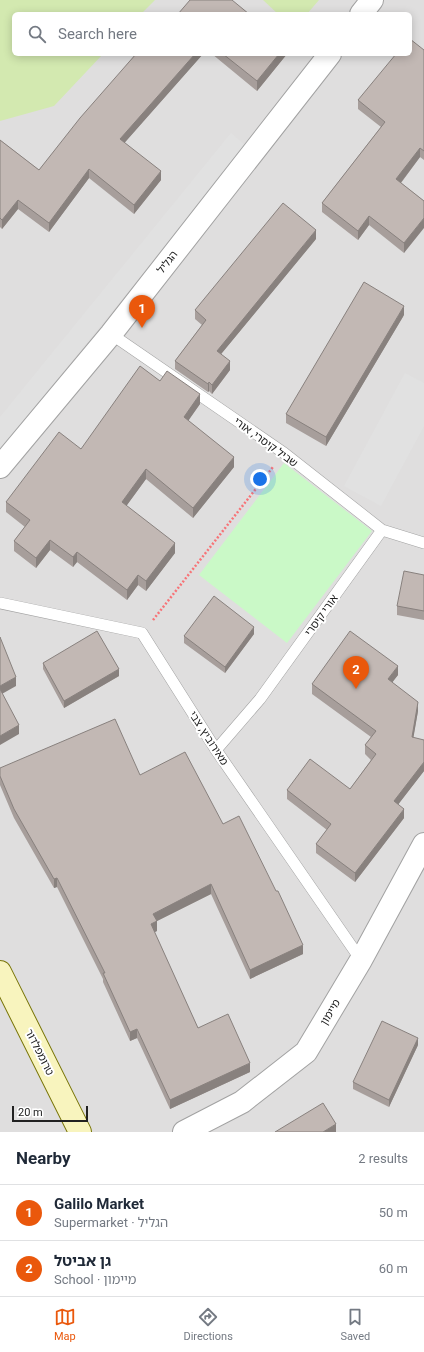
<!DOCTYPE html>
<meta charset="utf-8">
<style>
:root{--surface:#fff;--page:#f2f2f3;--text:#1f2937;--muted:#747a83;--line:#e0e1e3;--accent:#ea580c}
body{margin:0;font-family:Roboto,"Noto Sans Hebrew",sans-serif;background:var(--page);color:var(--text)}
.scale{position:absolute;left:12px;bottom:10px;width:76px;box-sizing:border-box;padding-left:4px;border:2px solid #212121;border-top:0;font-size:11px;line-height:14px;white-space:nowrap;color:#212121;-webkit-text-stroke:3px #fff;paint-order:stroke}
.you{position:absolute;left:260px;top:479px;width:14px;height:14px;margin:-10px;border:3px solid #fff;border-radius:50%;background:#1a73e8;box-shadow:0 0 0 6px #1a73e833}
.badge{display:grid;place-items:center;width:26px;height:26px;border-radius:50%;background:var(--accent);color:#fff;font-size:13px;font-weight:700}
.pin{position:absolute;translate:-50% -33px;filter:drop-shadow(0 1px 2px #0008)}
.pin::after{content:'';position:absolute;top:21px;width:14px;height:12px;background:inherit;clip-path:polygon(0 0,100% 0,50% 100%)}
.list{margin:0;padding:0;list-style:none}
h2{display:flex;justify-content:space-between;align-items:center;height:52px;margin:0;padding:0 16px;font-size:17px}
h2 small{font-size:13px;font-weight:400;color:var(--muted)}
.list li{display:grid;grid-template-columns:26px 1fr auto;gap:12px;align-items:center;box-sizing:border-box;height:56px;padding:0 16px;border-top:1px solid var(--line)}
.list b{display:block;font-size:15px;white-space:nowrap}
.list p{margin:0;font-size:13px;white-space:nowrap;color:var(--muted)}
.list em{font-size:13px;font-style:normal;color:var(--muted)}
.icon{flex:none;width:22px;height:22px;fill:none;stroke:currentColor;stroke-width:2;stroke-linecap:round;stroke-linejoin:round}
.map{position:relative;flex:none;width:424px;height:1132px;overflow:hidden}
.search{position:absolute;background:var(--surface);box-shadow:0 2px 10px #0003;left:12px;right:12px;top:12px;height:44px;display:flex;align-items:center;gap:10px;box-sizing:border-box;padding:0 14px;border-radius:6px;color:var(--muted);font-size:15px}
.sheet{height:164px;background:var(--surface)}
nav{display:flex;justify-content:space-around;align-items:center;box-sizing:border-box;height:56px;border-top:1px solid var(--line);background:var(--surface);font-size:11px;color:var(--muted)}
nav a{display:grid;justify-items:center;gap:2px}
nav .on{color:var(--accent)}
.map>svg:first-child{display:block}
.residential{fill:#dfdede;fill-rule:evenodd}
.grass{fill:#d3e9b0}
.park{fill:#caf9c7}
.parking{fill:#e1e1e1}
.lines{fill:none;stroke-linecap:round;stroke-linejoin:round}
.lane-casing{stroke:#a2a2a2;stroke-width:12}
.street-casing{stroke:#a2a2a2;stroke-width:24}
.secondary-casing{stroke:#787508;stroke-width:24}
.path{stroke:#f77377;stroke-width:2.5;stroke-dasharray:2 2;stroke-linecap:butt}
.lane{stroke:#fff;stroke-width:11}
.street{stroke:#fff;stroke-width:22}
.secondary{stroke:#f8f4be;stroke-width:22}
.wall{fill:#a79e9b}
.shaded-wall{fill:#88817e}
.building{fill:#c2b8b4;stroke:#88817e}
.labels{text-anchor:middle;stroke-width:4;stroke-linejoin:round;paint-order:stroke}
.street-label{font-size:11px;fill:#212121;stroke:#fff}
</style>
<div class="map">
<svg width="424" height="1132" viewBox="0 0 424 1132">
<rect width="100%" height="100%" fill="#f1ede8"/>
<path class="residential" d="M0 0H424V1132H0ZM14 14H410V54H14Z"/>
<path class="grass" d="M0 0H155L141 14H14V54H103L54 106 0 121Z
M263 0H319L307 14H278Z"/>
<path class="park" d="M284 463 372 531 287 643 199 575Z"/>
<path class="parking" d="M231 133 246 146 0 450V417Z
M405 373 424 383V426L381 506 344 486Z"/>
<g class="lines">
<g class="lane-casing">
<path id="lane" d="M111 334 284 453 382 530 424 543
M0 603 142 633 216 750 361 960
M216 750 260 699 382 530"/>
</g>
<g class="street-casing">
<path id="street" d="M361 14 372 0
M0 467 111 334 330 54
M184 1132 242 1102 306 1052 361 960 424 844"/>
</g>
<g class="secondary-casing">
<path id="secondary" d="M0 972 80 1132"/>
</g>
<path class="path" d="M153 620 273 467"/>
<use href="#lane" class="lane"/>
<use href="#street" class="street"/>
<use href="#secondary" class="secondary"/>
</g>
<path class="wall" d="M424 50V160L420 157 401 183 424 201 404 253 369 225 358 240 322 212V203L381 127 358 109V100Z
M136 54H203L124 143 161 180 134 214 89 178 49 232 18 209 2 229 0 227V140L39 170Z
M212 54H287L257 91Z
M316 239 221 354 230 370 212 394 209 391 208 392 175 369V361L202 325 195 319V310Z
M404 315 326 446 286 423V414Z
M160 381 200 404 188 420 234 467 193 518 146 479 126 506 175 553 146 591 138 585 127 600 77 562 73 567 50 550 36 568 14 551V541L25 527 6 512V502L81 449Z
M424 575V620L397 615V606Z
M254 634 225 673 184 643V636Z
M43 663 119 676 64 708 43 669Z
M398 675 392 682 418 711 413 738 424 771 398 804 404 818 355 882 316 853V844L327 830 287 799V790L350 789 371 760 365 754V745L371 737 312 694V684Z
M0 768 140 775 223 824 303 954 250 979 211 894 157 921V931L154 932 198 1028 250 1072 170 1109 137 1038 130 1041 103 982V979L57 887 54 888 14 818 0 785Z
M418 1045 389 1107 353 1089V1082Z"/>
<path class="shaded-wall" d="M195 54H203L120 148V139Z
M279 54H287L257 91V81Z
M420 148V157L396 189V179Z
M89 169V178L49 232V223Z
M161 171V180L134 214V205Z
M18 200V209L2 229V220Z
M369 216V225L358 240V231Z
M424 218V228L404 253V243Z
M316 230V239L217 359V351Z
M404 306V315L326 446V437Z
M230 361V370L212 394V385Z
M209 382V391L208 392V384Z
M200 394V404L184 427V417Z
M234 457V467L193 518V508Z
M146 469V479L122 512V502Z
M50 540V550L36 568V558Z
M175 543V553L146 591V581Z
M77 552V562L73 567V557Z
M138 575V585L127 600V590Z
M254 627V634L225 673V667Z
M398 666V675L388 688V679Z
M119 669V676L64 708V701Z
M16 677V686L0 695V686Z
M418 702V711L412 746V737Z
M19 725V734L0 745V736Z
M424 762V771L394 810V801Z
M404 809V818L355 882V873Z
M57 878V887L54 888V879Z
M211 884V894L153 923V914Z
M157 921V931L151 934V924Z
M303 945V954L250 979V970Z
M137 1029V1038L130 1041V1032Z
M418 1038V1045L389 1107V1100Z
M250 1063V1072L170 1109V1100Z
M336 1124V1132H323Z"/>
<path class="building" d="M190 0H232L249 14H178Z
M410 39 424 50V151L420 148 396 179 424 201V218L404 243 369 216 358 231 322 203 385 122 358 100 396 54H410Z
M136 54H195L120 139 161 171 134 205 89 169 49 223 18 200 2 220 0 218V140L39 170 80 118Z
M223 54H279L257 81Z
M283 203 316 230 217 351 230 361 212 385 209 382 208 384 175 361 206 320 195 310Z
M364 282 404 306 326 437 286 414Z
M140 366 160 381 167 371 200 394 184 417 234 457 193 508 146 469 122 502 175 543 146 581 138 575 127 590 77 552 73 557 50 540 36 558 14 541 30 520 6 502 59 432 81 449Z
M404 571 424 575V611L397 606Z
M214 596 254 627 225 667 184 636Z
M97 631 119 669 64 701 43 663Z
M350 631 398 666 388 679 418 702 412 737 424 740V762L394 801 404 809 355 873 316 844 331 824 287 790 310 759 350 789 376 754 365 745 376 731 312 684Z
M0 637 16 677 0 686Z
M0 689 19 725 0 736Z
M115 719 140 775 185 752 223 824 239 816 276 891H278L303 945 250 970 211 884 153 914 157 921 151 924 198 1028 228 1014 250 1063 170 1100 137 1029 130 1032 103 973H105L57 878 54 879 14 809 0 776V768Z
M382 1021 418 1038 389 1100 353 1082Z
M323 1103 336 1124 323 1132H275Z"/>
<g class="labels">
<g class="street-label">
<text transform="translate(167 262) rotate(-52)" y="4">הגליל</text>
<text transform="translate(266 442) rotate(36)" y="4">שביל קיסרי, אורי</text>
<text transform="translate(321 615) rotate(-54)" y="4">אורי קיסרי</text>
<text transform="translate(209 738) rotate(57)" y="4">מאירוביץ, צבי</text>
<text transform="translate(330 1012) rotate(-59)" y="4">מיימון</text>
<text transform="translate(40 1052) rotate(63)" y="4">טרומפלדור</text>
</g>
</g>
</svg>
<div class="scale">20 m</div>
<div class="you"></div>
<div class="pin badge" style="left:142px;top:328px">1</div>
<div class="pin badge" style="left:356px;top:689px">2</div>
<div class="search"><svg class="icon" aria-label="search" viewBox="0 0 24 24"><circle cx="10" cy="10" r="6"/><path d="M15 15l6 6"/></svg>Search here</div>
</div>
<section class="sheet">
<h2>Nearby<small>2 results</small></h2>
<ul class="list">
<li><span class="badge">1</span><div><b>Galilo Market</b><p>Supermarket · הגליל</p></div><em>50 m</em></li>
<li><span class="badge">2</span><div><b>גן אביטל</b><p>School · מיימון</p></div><em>60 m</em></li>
</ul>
</section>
<nav>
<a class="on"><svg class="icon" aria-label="map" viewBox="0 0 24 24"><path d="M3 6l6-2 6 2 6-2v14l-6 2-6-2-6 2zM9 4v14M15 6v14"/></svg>Map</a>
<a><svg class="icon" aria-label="directions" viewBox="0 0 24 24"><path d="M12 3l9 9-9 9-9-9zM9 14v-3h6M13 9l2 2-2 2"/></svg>Directions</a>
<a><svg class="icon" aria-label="saved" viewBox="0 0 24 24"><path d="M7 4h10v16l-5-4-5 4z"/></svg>Saved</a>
</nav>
